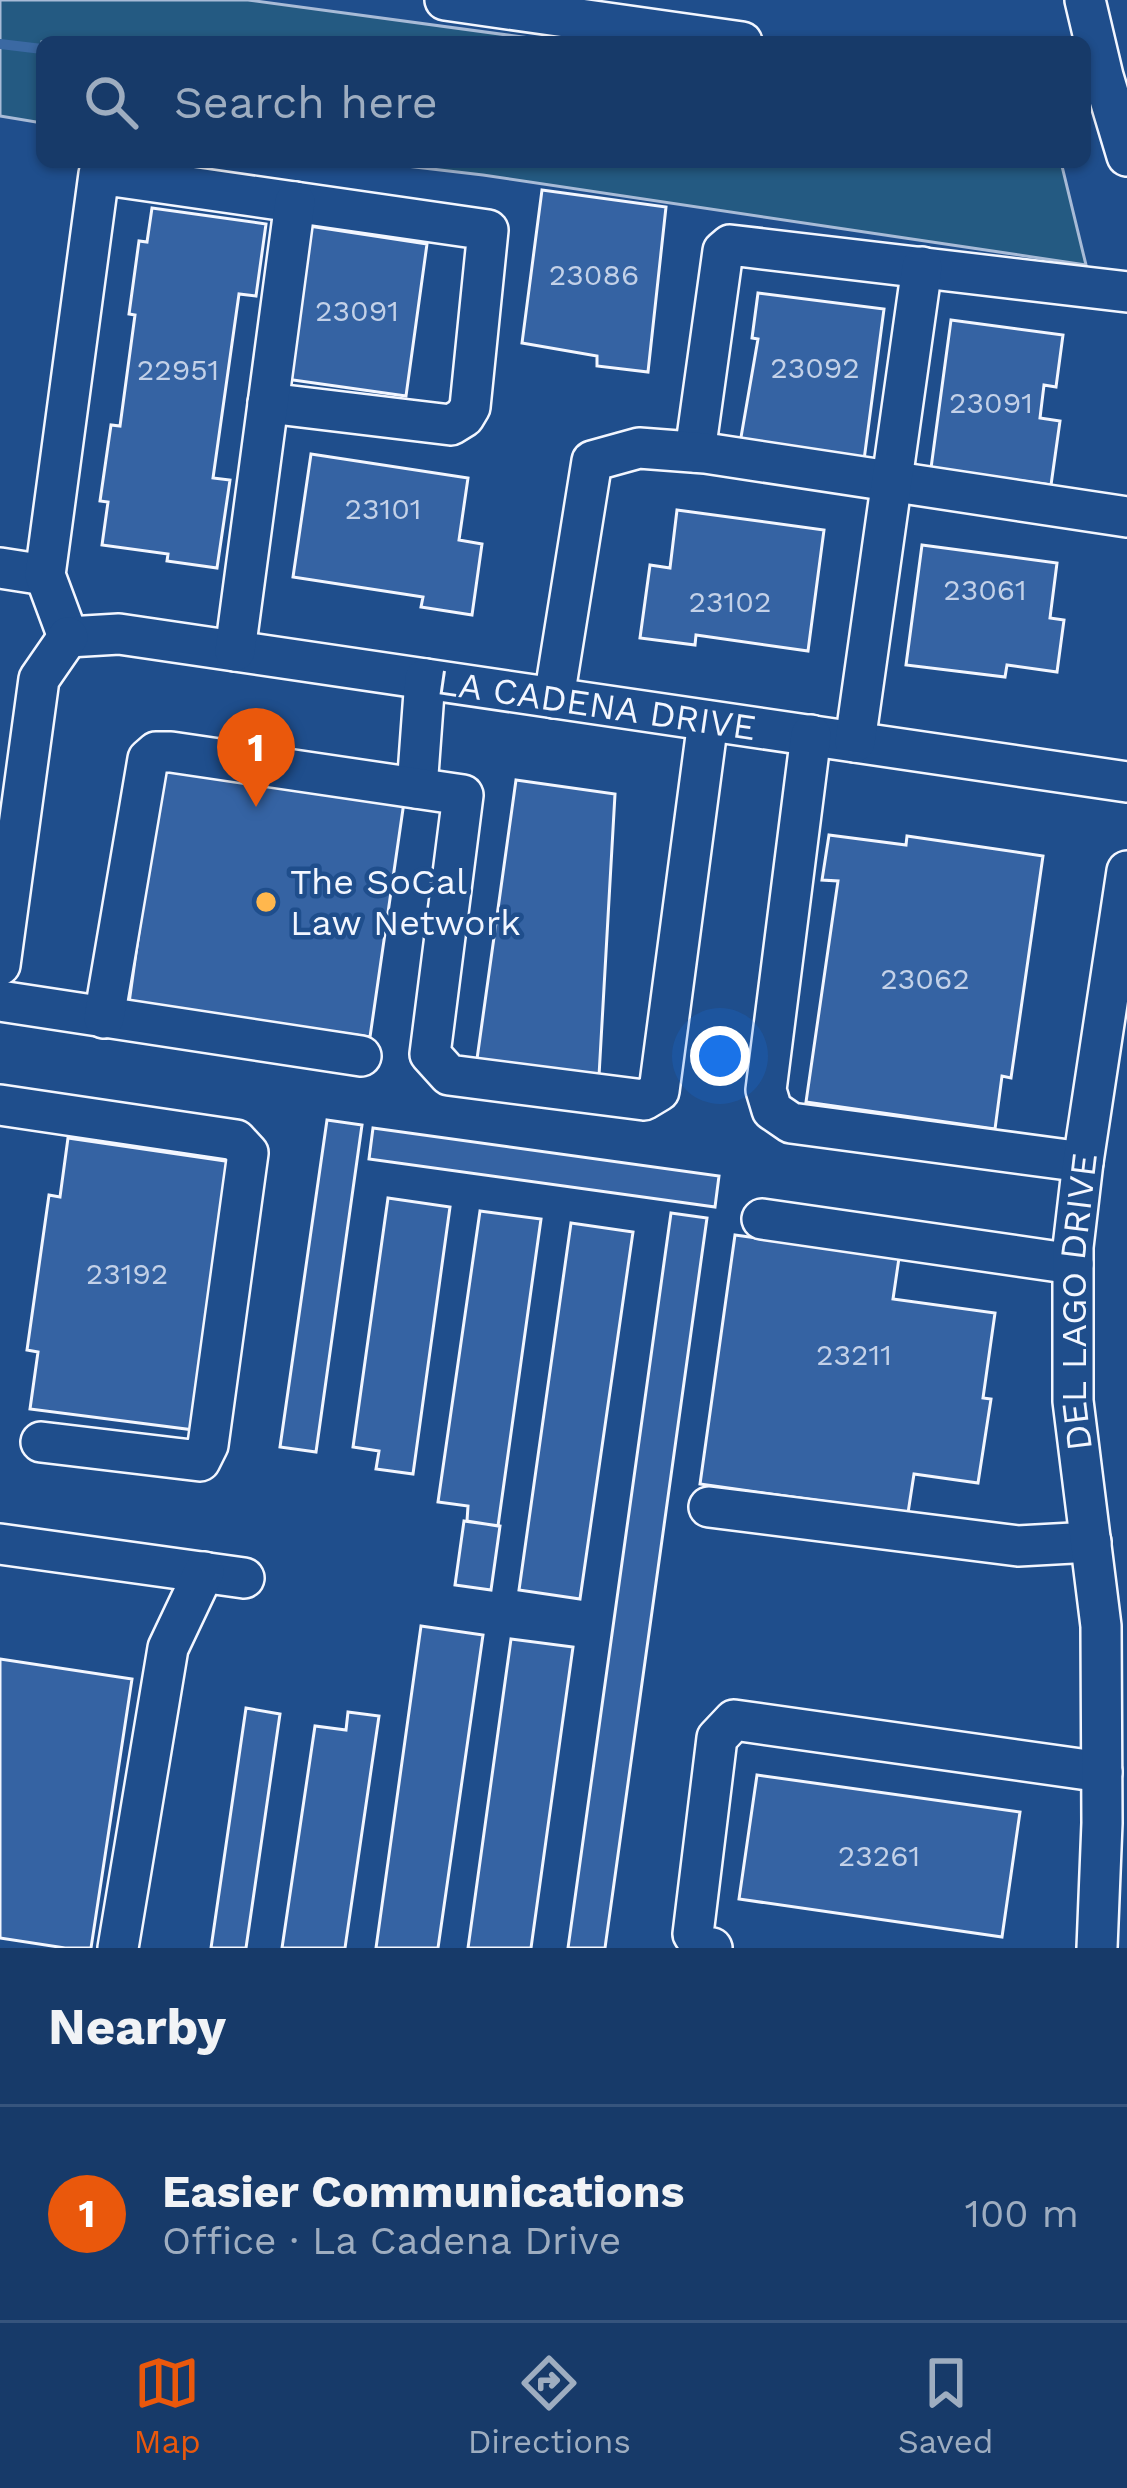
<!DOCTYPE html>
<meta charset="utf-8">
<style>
:root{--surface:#173a69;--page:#244571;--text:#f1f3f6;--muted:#9eadc0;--line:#36547d;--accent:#ea580c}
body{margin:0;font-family:"Work Sans",sans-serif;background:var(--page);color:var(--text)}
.you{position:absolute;left:720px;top:1056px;width:42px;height:42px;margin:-30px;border:9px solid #fff;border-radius:50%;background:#1a73e8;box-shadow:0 0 0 18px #1a73e833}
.badge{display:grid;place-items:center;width:78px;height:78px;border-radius:50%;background:var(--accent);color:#fff;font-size:39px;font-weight:700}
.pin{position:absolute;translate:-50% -99px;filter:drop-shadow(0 3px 6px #0008)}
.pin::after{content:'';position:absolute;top:63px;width:42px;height:36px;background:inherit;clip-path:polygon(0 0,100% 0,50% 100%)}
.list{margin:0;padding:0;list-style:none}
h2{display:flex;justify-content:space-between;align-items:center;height:156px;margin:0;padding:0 48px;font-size:51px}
h2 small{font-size:39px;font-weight:400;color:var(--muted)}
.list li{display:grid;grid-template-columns:78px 1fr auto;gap:36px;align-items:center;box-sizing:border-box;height:216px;padding:0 48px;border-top:3px solid var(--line)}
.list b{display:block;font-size:45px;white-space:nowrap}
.list p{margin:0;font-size:39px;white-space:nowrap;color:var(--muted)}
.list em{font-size:39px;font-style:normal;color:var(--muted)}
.icon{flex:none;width:66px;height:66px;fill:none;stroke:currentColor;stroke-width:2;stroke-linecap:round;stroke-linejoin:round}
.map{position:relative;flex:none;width:1127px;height:1948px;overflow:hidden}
.search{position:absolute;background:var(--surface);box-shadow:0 3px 9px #0004;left:36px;right:36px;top:36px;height:132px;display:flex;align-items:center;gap:30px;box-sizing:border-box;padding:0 42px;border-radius:18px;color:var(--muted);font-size:45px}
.sheet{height:372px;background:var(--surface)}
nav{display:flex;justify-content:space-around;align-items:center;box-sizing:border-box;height:168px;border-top:3px solid var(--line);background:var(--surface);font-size:33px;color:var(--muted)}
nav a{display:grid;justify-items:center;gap:6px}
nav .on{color:var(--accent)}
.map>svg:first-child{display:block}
.green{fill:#245a82;stroke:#a8bbd7;stroke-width:3}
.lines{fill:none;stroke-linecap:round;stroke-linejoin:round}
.stream{stroke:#3b69a3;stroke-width:10}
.building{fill:#3563a3;stroke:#f2f6ff;stroke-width:3}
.minor-casing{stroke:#f2f6ff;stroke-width:44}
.minor{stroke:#1f4e8c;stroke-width:39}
.poi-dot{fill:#ffb74d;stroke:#1f4e8c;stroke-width:4.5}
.labels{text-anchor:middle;stroke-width:9;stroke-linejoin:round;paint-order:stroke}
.number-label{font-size:30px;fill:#c3d1e8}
.street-label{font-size:36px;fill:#f2f6ff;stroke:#1f4e8c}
.poi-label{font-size:36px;fill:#f2f6ff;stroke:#1f4e8c;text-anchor:start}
</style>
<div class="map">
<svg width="1127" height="1948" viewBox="0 0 1127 1948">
<rect width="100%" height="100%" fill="#1f4e8c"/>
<path class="green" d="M0 0H248L559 42H42V123L0 116Z
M372 162H1061L1086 265 483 175Z"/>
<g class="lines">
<path class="stream" d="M0 44 42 49"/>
</g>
<path class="building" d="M542 190 666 207 648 372 597 366V356L522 343Z
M152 208 266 224 256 296 239 294 213 478 230 480 217 568 167 561 168 554 102 545 108 502 100 501 111 425 120 426 135 315 129 314 139 241 147 242Z
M309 226 427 244 406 396 286 379Z
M758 293 884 309 864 460 740 443 758 339 752 338Z
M951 320 1063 335 1056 387 1044 385 1040 418 1060 421 1051 485 931 468Z
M311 454 468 478 459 540 482 544 472 615 421 607 423 597 293 577Z
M677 510 824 530 808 651 696 635 695 645 640 638 650 565 670 568Z
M922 545 1057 563 1050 618 1064 620 1057 672 1007 665 1005 677 906 665Z
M162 767 404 802 370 1037 129 1003Z
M516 780 615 794 599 1076 477 1059Z
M829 835 906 845 907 836 1043 856 1011 1078 1002 1076 995 1129 806 1102 838 881 822 880Z
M327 1120 362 1125 316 1452 280 1447Z
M373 1128 719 1176 715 1207 369 1159Z
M68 1138 232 1162 194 1430 30 1409 38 1352 27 1350 49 1195 60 1197Z
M388 1198 450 1207 413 1474 376 1469 379 1451 353 1447Z
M480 1211 541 1219 498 1526 467 1521 468 1506 438 1502Z
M671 1213 707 1218 605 1948H568Z
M571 1223 633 1232 580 1599 519 1590Z
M735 1235 899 1258 893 1299 995 1313 983 1398 991 1399 978 1483 914 1474 908 1513 700 1484Z
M464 1521 500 1526 491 1590 455 1585Z
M421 1626 483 1635 438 1948H376Z
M511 1639 573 1647 531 1948H468Z
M0 1659 132 1679 91 1948H65L0 1938Z
M246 1708 280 1714 246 1948H211Z
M348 1712 379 1716 345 1948H282L315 1726 346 1730Z
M757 1775 1020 1812 1002 1937 739 1899Z"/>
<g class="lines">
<g class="minor-casing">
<g id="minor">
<path d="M445 0 742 42"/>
<path d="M1085 0 1103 76 1127 156"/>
<path d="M695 452 723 251 730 245 1127 292"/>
<path d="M0 568 45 575"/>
<path d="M68 637 45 575 99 174 488 230 470 407 464 417 451 425 268 403"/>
<path id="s1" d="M68 637 119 634 1127 782"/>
<path d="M235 651 295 202"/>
<path d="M554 698 592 461 639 448 705 453 1127 517"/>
<path d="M811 735 766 1090 772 1110 791 1123 1083 1162"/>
<path d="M855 742 922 267"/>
<path d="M417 788 425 679"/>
<path d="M0 965 39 679 68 637"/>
<path d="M0 1001 361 1056"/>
<path d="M104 1018 148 759 156 752H171L463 795 430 1054 449 1075 644 1100 659 1091 708 721"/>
<path d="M0 1105 236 1140 248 1153 208 1445 200 1461 41 1442"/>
<path d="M762 1219 1073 1264"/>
<path d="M709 1507 1018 1546 1091 1542"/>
<path d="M0 1544 244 1578"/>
<path d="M118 1948 168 1648 204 1572"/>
<path d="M712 1948 701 1946 693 1934 717 1738 734 1720 1102 1772"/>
<path id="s2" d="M1097 1948 1102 1823 1101 1626 1073 1401V1247L1083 1162 1127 871"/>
</g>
</g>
<use href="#minor" class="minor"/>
</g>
<circle class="poi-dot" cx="266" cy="902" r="12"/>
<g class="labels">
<g class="number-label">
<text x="594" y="285">23086</text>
<text x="357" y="321">23091</text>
<text x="815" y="378">23092</text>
<text x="178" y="380">22951</text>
<text x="991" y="413">23091</text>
<text x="383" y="519">23101</text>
<text x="985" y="600">23061</text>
<text x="730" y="612">23102</text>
<text x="925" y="989">23062</text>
<text x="127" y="1284">23192</text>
<text x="854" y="1365">23211</text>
<text x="879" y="1866">23261</text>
</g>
<g class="street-label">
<text dy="13" stroke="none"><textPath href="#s1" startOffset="534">LA CADENA DRIVE</textPath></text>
<text dy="13" stroke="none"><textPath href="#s2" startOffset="648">DEL LAGO DRIVE</textPath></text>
</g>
<g class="poi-label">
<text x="290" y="894">The SoCal<tspan x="290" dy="41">Law Network</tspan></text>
</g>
</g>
</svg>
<div class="you"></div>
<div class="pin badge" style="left:256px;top:807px">1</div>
<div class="search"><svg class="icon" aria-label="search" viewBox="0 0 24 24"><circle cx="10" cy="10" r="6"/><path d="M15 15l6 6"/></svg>Search here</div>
</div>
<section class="sheet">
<h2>Nearby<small></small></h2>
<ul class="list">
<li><span class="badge">1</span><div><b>Easier Communications</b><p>Office · La Cadena Drive</p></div><em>100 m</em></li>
</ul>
</section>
<nav>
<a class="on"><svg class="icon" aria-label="map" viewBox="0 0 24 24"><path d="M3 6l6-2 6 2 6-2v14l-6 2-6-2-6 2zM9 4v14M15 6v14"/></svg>Map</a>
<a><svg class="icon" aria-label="directions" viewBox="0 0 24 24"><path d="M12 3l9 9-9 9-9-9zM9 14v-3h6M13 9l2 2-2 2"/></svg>Directions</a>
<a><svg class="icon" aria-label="saved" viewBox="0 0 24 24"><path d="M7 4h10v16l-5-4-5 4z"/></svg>Saved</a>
</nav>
